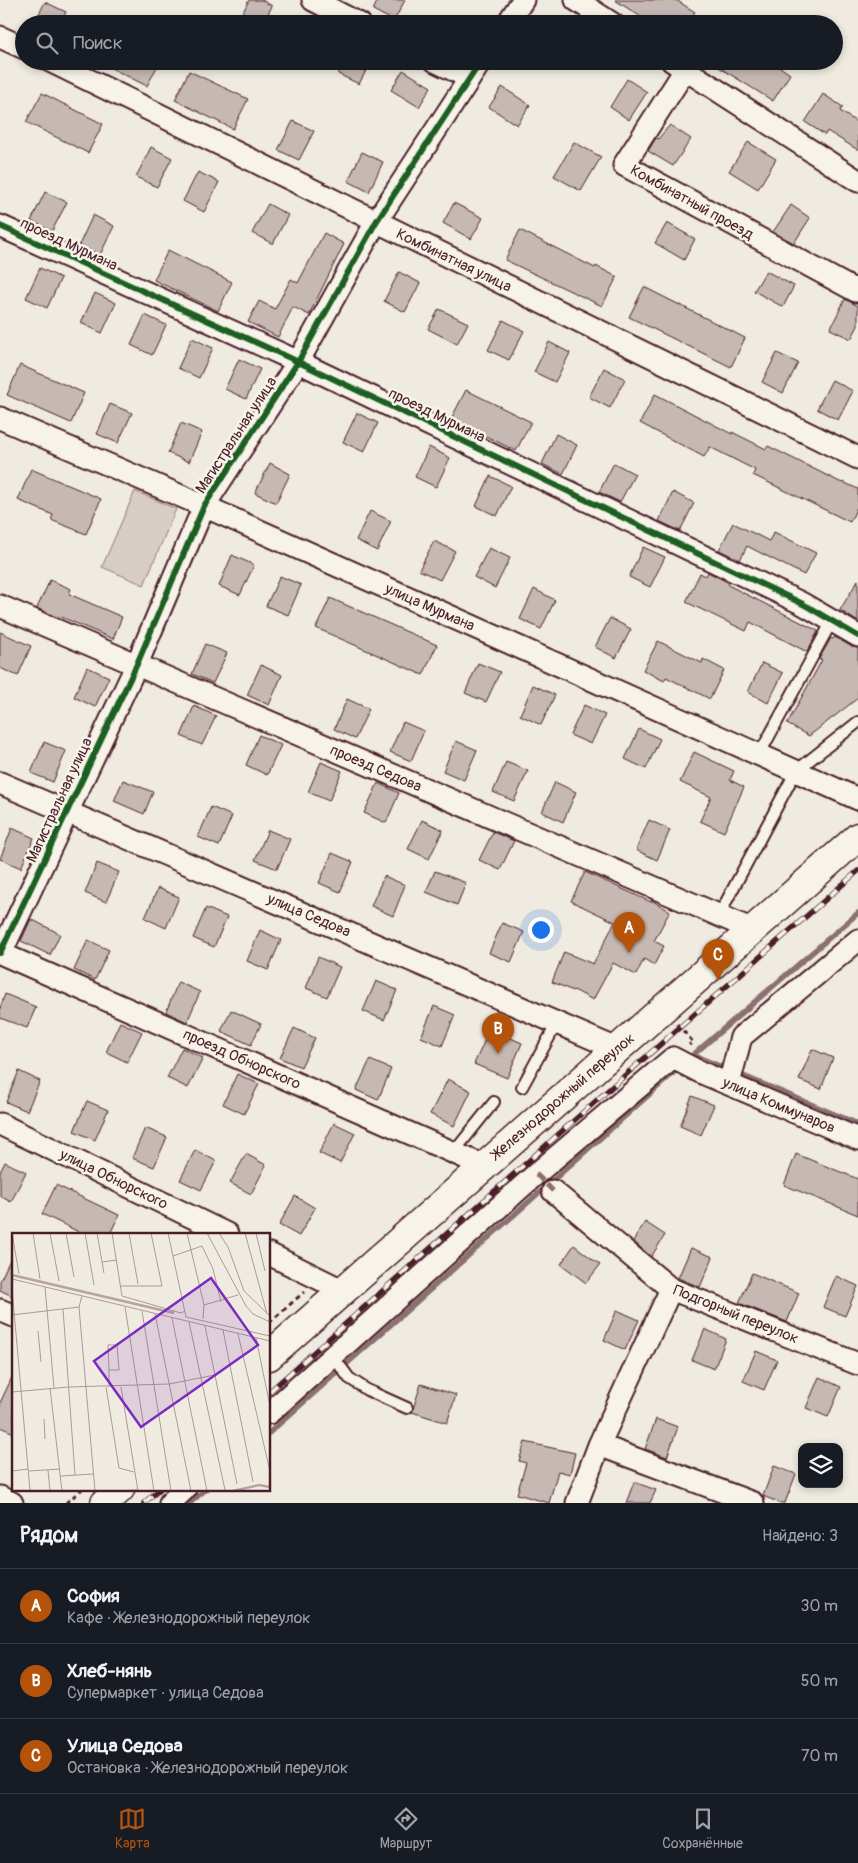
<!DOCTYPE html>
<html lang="ru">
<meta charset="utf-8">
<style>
:root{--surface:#171b24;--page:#20242c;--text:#f1f3f6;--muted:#9ea1a6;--line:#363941;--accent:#b45309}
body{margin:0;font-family:Pangolin,sans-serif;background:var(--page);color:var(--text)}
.controls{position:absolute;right:15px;bottom:15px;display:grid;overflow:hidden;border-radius:10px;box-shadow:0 2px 8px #0003}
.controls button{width:45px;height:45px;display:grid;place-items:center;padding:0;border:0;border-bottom:1px solid var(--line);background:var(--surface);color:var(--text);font:25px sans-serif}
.you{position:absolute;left:540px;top:929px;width:18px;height:18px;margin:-12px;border:4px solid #fff;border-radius:50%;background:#1a73e8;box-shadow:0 0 0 8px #1a73e833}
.badge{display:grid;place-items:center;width:32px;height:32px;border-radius:50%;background:var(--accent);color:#fff;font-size:16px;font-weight:700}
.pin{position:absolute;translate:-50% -41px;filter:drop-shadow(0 1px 2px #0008)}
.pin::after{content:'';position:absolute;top:26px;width:18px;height:15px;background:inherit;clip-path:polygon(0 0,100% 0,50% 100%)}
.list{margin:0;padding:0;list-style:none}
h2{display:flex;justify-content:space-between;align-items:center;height:65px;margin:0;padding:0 20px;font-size:21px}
h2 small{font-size:16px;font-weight:400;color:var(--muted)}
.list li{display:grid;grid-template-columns:32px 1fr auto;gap:15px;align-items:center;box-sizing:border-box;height:75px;padding:0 20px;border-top:1px solid var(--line)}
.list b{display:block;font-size:19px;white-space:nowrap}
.list p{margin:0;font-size:16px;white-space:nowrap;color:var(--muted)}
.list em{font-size:16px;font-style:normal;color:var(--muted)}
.icon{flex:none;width:28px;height:28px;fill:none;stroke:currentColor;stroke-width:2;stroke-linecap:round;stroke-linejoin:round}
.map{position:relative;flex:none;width:858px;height:1503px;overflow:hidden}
.search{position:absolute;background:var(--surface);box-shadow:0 2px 8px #0003;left:15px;right:15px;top:15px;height:55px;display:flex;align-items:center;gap:12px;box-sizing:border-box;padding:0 18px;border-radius:28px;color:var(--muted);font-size:19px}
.sheet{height:290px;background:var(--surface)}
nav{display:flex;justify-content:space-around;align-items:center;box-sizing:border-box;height:70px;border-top:1px solid var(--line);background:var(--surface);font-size:14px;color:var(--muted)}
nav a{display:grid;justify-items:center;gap:2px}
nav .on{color:var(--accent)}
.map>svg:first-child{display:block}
.green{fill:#d8cdc6;stroke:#917678}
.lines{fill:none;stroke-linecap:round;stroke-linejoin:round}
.stream{stroke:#8b6f72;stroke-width:5.5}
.building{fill:#c6b8b3;stroke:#4a1f2b}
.lane-casing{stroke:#4a1f2b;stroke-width:14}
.street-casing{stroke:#4a1f2b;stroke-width:25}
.secondary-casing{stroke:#4a1f2b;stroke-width:31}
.path{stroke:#4a1f2b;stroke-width:3;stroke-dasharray:5 4;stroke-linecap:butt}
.lane{stroke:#f7f3e8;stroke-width:10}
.street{stroke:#f7f3e8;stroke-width:21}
.secondary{stroke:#f7f3e8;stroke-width:28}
.rail-casing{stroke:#4a1f2b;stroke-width:5.5}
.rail{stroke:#f7f3e8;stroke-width:4;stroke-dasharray:11;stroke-linecap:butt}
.quiet{stroke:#8d6e63;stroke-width:5;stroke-dasharray:10 5;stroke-linecap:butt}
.cycleway-casing{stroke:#f7f3e8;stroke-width:9}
.cycleway{stroke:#1b5e20;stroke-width:6}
.labels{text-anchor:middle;stroke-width:5;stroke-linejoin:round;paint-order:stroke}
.street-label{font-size:15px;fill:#4a1f2b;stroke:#f7f3e8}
.inset-river{fill:none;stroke:#b7a4a2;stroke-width:2.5}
.inset-road{fill:none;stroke:#ae9998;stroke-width:1}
.view{fill:#7b2cbf;fill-opacity:0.15;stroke:#7b2cbf;stroke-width:2.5}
.inset-edge{fill:none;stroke:#4a1f2b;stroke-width:2.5}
</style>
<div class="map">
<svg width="858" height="1503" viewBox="0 0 858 1503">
<rect width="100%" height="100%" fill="#f0ebe0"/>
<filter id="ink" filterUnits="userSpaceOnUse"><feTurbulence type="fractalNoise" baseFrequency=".02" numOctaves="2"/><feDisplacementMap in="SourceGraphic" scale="10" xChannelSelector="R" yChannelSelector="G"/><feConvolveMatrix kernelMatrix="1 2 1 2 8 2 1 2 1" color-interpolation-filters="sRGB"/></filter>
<g filter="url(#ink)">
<path class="green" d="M135 491 176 509 144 585 102 567Z"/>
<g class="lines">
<path class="stream" d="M858 913 693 1055 858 1124
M269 1433 679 1068
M190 1503 206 1489"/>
</g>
<path class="building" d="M249 0H262L272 6 263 24H237Z
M378 0H405L394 21 373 10Z
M615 0H676L695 12 687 24H652Z
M45 2 66 12 60 24H34Z
M97 61H160L147 86Z
M344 61H371L359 84 338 74Z
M709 61H771L790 74 773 101Z
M403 70 431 87 419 107 391 90Z
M189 71 248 99 233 129 175 100Z
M627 79 647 92 629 120 610 107Z
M502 87 530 105 517 125 489 107Z
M42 93 103 124 88 153 26 122Z
M823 94 843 107 840 111 858 123V150L827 131 825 135 805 122Z
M293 121 314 131 299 160 278 150Z
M670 125 691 139 673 166 648 151 656 138 658 139Z
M574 142 601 157 581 191 554 176Z
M748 142 776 159 758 189 729 171Z
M151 147 172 158 157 187 136 177Z
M362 152 383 162 369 192 348 181Z
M198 172 219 182 204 212 183 201Z
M45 192 67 202 52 231 31 221Z
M454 203 483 218 471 239 443 223Z
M268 204 288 215 273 244 252 233Z
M791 205 810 218 794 243 773 232Z
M93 215 114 226 100 255 79 245Z
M667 223 695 239 684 260 655 243Z
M520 230 595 268 596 266 617 277 602 306 505 260Z
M324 233 344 244 309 315 293 307 278 337 248 322 259 301 275 309 291 279 298 283Z
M168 250 232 282 218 311 154 280Z
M40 268 61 278 47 308 26 298Z
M766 271 794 286 783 307 754 291Z
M399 272 420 283 405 312 384 301Z
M644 287 745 338 731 367 629 317Z
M95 293 116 303 102 333 81 323Z
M845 299 858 306V326L851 339 830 329Z
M439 309 468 323 457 344 428 329Z
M145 315 166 325 152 355 131 345Z
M503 320 524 331 509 360 488 350Z
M192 338 213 348 199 378 178 368Z
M549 342 570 353 555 382 534 372Z
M777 353 798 363 783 393 762 382Z
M239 359 260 369 246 399 225 389Z
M20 365 84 393 71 423 7 395Z
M604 368 625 379 610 408 589 397Z
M832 380 853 391 838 420 817 409Z
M466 390 531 422 516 451 451 419Z
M655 394 732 434V432L766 449 768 446 842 483 843 482 858 489V505L850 522 753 475 755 470 710 447 704 457 640 423Z
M110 404 132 413 118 443 97 434Z
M357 413 378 423 364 452 343 442Z
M181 423 202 432 189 462 168 453Z
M556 434 577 445 563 474 542 464Z
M429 447 450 458 436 487 415 477Z
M270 463 290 474 276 503 255 493Z
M614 463 635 474 620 502 599 492Z
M31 469 101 499 86 534 51 520 53 515 18 500Z
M490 476 511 486 497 516 476 506Z
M673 492 694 503 680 531 659 521Z
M370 511 391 521 377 551 356 540Z
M733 523 769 541 774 532 816 553 804 575 747 546 740 560 719 550Z
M434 541 455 551 440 580 419 570Z
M643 547 665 557 650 587 629 577Z
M489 548 510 558 495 588 474 577Z
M232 555 254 565 240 595 219 586Z
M708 572 729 583 728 585 818 631 807 652 750 622 746 631 686 602 700 573 706 576Z
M280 576 301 585 288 615 266 606Z
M50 580 71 589 69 594 122 617 113 639 59 616 58 618 37 608Z
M858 580V622L840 610Z
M534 589 555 600 541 629 520 619Z
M330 598 437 645 423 675 316 628Z
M610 618 631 629 616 658 595 647Z
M0 632 31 646 18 676 0 668Z
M835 637 852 647 858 648V698L809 736 787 724 822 660 819 659 831 638 833 639Z
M658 641 702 663 703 659 724 670 710 699 666 677 664 681 643 670Z
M205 644 227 653 213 683 192 674Z
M478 663 500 672 486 702 465 693Z
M762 663 783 673 768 703 748 692Z
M261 665 282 675 269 705 247 695Z
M87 667 109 677 95 707 74 697Z
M533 685 555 695 541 725 520 715Z
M347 699 369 709 355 739 334 729Z
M584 705 605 715 591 744 570 735Z
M194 706 216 716 202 745 181 736Z
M403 722 424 731 411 761 390 752Z
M639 729 660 739 646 769 625 759Z
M259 735 281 745 267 775 246 765Z
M456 741 477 750 464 780 443 771Z
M44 742 66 751 53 782 31 773Z
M694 752 734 771 730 780 744 787 724 832 700 821 711 797 680 782Z
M321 762 342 771 329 801 308 792Z
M506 762 528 771 514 801 493 792Z
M123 780 153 792 144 814 114 801Z
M555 782 576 792 563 822 542 812Z
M378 783 399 793 386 823 364 813Z
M211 807 232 816 219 846 198 837Z
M422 820 443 830 429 859 408 849Z
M649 820 670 830 657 860 636 850Z
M12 828 34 838 21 868 0 859Z
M268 830 290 839 277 869 255 860Z
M493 832 514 841 500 870 479 860Z
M332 853 353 862 340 892 319 883Z
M97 863 119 872 106 902 85 893Z
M435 871 466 883 457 905 426 892Z
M585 872 651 902V900L670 911 654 941 664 946 654 965 644 959 636 975 613 963 593 1000 574 990 573 991 552 982 564 952 593 964 615 922 571 901Z
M384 876 405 885 393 916 371 906Z
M158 888 179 897 166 928 145 918Z
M206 908 227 917 214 947 193 938Z
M31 919 60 934 50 955 21 941Z
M502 923 524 932 511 962 489 953Z
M260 930 281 940 268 970 247 961Z
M88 940 109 950 95 980 74 970Z
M318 957 340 967 327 997 306 988Z
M376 981 397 990 384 1020 363 1011Z
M178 982 200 992 187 1022 166 1012Z
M5 994 36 1007 27 1028 0 1018V1008Z
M434 1006 455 1015 442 1046 421 1037Z
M231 1010 261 1024 251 1045 221 1031Z
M120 1022 142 1032 127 1062 106 1052Z
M294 1028 315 1038 301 1067 280 1058Z
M490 1029 522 1043 507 1078 474 1064Z
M182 1048 203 1058 188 1088 167 1078Z
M812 1049 833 1058 821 1089 799 1080Z
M370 1060 391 1069 378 1100 356 1090Z
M19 1071 40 1081 27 1111 6 1102Z
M237 1074 259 1084 244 1114 223 1104Z
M448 1079 471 1091 454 1126 430 1114Z
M692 1096 714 1105 701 1135 680 1126Z
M87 1101 108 1110 95 1140 74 1131Z
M334 1123 355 1133 340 1163 319 1153Z
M145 1128 167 1137 154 1167 132 1158Z
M195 1150 216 1161 201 1190 180 1180Z
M246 1154 266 1165 251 1194 230 1183Z
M796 1154 858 1179V1215L784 1185Z
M5 1162 26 1172 11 1202 0 1196V1172Z
M56 1185 119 1215 110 1234H83L42 1214Z
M295 1196 315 1208 299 1236 279 1225Z
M645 1222 665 1235 651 1257 633 1241Z
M574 1245 600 1265 586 1283 561 1264Z
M691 1248 713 1257 700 1287 678 1278Z
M14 1251V1297L0 1290V1281Z
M752 1273 799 1293 787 1322 739 1303Z
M836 1276 858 1286 845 1316 823 1307Z
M617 1310 639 1320 625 1350 604 1340Z
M705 1329 726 1339 714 1369 692 1360Z
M756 1351 777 1360 764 1390 743 1381Z
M14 1373V1433L0 1427V1403Z
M819 1377 841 1387 828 1417 806 1408Z
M421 1384 456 1395 447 1423 412 1412Z
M656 1419 678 1427 667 1457 645 1449Z
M525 1442 575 1453 570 1474 558 1471 549 1503 517 1494 526 1463 519 1461Z
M774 1466 796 1474 785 1503H780L763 1496Z
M634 1482 656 1490 650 1503H626Z"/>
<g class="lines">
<g class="lane-casing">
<path id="lane" d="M759 755 832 621
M719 915 796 771 858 722
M522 1087 557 1023
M454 1152 494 1102
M332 1355 349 1378 367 1390 407 1408"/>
</g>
<g class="street-casing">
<path id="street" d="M313 0 360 24
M576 0 613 24
M507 24 523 0
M0 37 24 48
M50 61 858 458
M435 61 470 78
M672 61 858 181
M685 70 624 165 856 291 858 288
M0 226 290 358 803 604 858 636
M0 418 204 506 858 799
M0 606 753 930
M0 783 617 1049
M0 953 484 1166
M1 953 137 664 204 506 298 362 376 222 481 61
M729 1084 741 1037 858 940
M0 1124 227 1234
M553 1191 671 1289 858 1364
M269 1254 342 1290
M0 1310 14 1316
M269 1413 536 1174 673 1058 700 1072 858 1139
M599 1445 753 1503
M0 1497 12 1503
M170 1503 185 1489
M577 1503 599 1445 671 1289"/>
</g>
<g class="secondary-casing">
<path id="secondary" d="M269 1356 858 837
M105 1503 120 1489"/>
</g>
<path class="path" d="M677 1024 693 1042 689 1045
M269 1323 304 1292
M66 1503 82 1489"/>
<use href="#lane" class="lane"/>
<use href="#street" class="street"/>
<use href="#secondary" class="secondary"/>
<g class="rail-casing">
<path id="rail" d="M269 1392 606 1092 858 871
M144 1503 160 1489"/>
</g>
<use href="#rail" class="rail"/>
<path class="quiet" d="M536 1174 553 1191"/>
<g class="cycleway-casing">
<path id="cycleway" d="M0 226 290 358 803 604 858 636
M0 953 137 664 204 506 298 362 376 222 481 61"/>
</g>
<use href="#cycleway" class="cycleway"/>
</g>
</g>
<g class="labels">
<g class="street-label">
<text transform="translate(692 202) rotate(29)" y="5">Комбинатный проезд</text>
<text transform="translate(69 244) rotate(25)" y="5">проезд Мурмана</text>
<text transform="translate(454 260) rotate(26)" y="5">Комбинатная улица</text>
<text transform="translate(437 415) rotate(26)" y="5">проезд Мурмана</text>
<text transform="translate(236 435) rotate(-57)" y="5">Магистральная улица</text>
<text transform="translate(430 607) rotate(24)" y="5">улица Мурмана</text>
<text transform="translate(376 768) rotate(23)" y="5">проезд Седова</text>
<text transform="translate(59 800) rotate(-65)" y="5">Магистральная улица</text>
<text transform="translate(309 915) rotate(23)" y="5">улица Седова</text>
<text transform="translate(242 1059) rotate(24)" y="5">проезд Обнорского</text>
<text transform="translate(563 1096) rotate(-41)" y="5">Железнодорожный переулок</text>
<text transform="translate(779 1105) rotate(23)" y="5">улица Коммунаров</text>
<text transform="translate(114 1179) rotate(26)" y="5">улица Обнорского</text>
<text transform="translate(736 1314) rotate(22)" y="5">Подгорный переулок</text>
</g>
</g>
<g transform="translate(12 1233)">
<rect width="258" height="258" fill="#f0ebe0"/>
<path class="inset-river" d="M0 42 162 80M221 258 247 252 258 254"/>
<path class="inset-road" d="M0 0 7 41M21 0 28 46M38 0 47 48M54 0 62 44M73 0 82 52M85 0 92 40M100 0 110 63 169 80 173 78M117 0 126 51M156 0 174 84 258 103M175 0 192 72 191 86M195 0 234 73 241 81 258 89M207 0 216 14 232 58 258 83M233 0 255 81M244 0 253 38M161 23 190 13 201 36 209 69M90 29 105 27M0 46 258 108M109 53H150L139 0M33 54 42 155M0 56 18 258M70 63 67 74 83 258M192 72 226 62M113 74 142 258M51 76 63 242M130 78 159 258M143 81 179 258M0 82 67 74M160 85 195 258M177 89 213 257M193 93 225 251M211 97 241 249M26 98 29 129M226 101 258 238M244 105 258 173M97 137H107L105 112H96L97 137V154M94 154 107 235 122 239M109 154 126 258M38 155 50 258M0 159 57 154 157 151 203 142M32 186 33 206M36 237 38 258M0 238 16 236M17 238 48 236M49 243 81 241M95 258 126 257"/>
<path class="view" d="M199 45 246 112 129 194 82 128Z"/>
<rect width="258" height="258" class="inset-edge"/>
</g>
</svg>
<div class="controls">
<button><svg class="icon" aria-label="layers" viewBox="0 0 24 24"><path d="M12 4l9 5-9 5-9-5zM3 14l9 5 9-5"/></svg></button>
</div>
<div class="you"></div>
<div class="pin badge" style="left:629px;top:953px">A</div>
<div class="pin badge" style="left:498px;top:1054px">B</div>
<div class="pin badge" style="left:718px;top:980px">C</div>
<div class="search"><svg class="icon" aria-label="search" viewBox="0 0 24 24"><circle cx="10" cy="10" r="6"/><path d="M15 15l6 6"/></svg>Поиск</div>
</div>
<section class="sheet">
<h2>Рядом<small>Найдено: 3</small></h2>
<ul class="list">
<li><span class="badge">A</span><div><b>София</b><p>Кафе · Железнодорожный переулок</p></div><em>30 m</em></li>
<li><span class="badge">B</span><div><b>Хлеб-нянь</b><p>Супермаркет · улица Седова</p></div><em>50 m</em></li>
<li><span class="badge">C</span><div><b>Улица Седова</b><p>Остановка · Железнодорожный переулок</p></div><em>70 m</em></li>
</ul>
</section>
<nav>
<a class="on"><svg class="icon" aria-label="map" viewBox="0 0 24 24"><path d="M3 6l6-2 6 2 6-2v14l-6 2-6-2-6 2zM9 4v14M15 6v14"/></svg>Карта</a>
<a><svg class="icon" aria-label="directions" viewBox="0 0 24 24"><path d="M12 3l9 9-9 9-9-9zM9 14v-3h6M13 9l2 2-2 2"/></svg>Маршрут</a>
<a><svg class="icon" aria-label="saved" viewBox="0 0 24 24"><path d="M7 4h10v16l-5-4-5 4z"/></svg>Сохранённые</a>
</nav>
